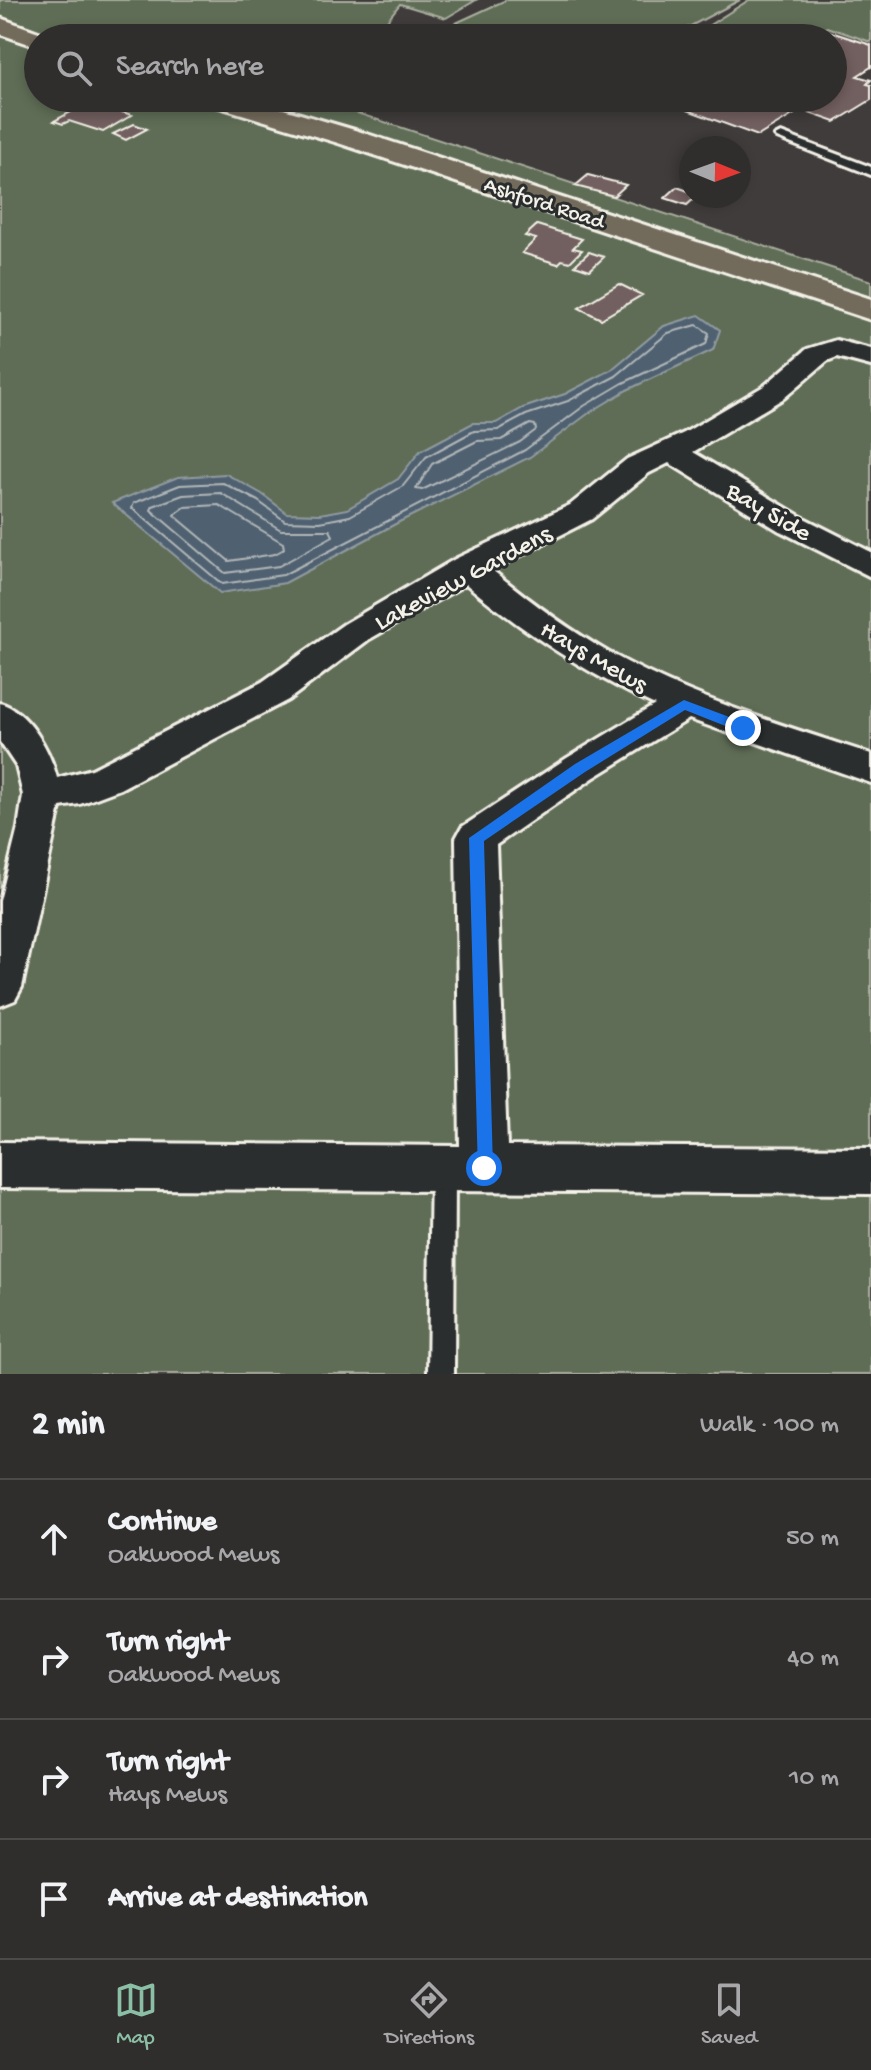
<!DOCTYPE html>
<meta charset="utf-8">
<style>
:root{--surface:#302d2d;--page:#3c3939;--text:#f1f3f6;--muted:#a8a8aa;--line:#4b4949;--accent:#8abfa5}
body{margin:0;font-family:"Gochi Hand",sans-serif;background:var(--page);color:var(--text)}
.compass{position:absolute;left:679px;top:136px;width:72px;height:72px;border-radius:50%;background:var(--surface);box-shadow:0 4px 12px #0003;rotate:91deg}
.stop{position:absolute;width:24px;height:24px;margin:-18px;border:6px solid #1a73e8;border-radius:50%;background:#fff}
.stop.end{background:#1a73e8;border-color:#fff;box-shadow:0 2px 8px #0008}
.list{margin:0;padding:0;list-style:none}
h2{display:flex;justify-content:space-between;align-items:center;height:104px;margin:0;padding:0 32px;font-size:34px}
h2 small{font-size:26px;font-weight:400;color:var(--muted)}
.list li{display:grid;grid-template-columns:52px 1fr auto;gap:24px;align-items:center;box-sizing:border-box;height:120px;padding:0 32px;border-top:2px solid var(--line)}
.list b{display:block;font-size:30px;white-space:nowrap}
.list p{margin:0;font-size:26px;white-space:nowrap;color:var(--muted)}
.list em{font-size:26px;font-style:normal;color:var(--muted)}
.icon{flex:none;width:44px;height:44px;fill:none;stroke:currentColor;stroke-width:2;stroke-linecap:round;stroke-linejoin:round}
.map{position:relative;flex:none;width:871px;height:1374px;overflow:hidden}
.search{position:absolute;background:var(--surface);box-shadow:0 4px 12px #0003;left:24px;right:24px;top:24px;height:88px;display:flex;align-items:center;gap:20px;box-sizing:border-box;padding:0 28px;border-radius:44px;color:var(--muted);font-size:30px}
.sheet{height:584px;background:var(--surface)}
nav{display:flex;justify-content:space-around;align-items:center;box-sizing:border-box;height:112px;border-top:2px solid var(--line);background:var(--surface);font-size:22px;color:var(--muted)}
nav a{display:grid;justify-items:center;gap:4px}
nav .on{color:var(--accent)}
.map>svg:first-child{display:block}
.green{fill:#5f6d56;stroke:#aaaf9f;stroke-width:2}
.water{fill:#4f6171;stroke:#919ba1;stroke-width:2}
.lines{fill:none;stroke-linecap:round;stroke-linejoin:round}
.shore{stroke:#b2b7b8;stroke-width:2}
.building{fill:#725f5e;stroke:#f4f1e8;stroke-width:2}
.service-casing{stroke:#f4f1e8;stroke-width:6}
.minor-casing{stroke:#f4f1e8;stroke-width:6}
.primary-casing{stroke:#f4f1e8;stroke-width:6}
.service{fill:#2a2d2e;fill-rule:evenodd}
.minor{fill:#2a2d2e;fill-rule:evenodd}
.primary{fill:#726b5a;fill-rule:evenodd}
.route{fill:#1a73e8}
.labels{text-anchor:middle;stroke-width:6;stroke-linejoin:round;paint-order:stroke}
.far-street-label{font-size:22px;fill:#f4f1e8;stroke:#2a2d2e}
.street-label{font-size:26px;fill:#f4f1e8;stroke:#2a2d2e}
</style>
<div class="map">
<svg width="871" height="1374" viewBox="0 0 871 1374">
<rect width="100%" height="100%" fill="#403c3c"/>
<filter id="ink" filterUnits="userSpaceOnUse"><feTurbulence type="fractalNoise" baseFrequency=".0125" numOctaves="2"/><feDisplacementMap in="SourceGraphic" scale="16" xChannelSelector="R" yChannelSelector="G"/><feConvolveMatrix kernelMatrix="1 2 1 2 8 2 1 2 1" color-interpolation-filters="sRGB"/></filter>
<g filter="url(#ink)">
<path class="green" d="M0 0H476L446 18 400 4 373 38H38V98H325L323 102 871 281V1374H0Z
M506 0H740L668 38H497L456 23Z
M749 0H871V42L827 27 805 38H737L705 28Z"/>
<path class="water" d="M699 315 720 330 713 350 627 390 589 413 530 457 401 521 285 583 220 593 112 503 178 477 226 474 262 494 287 513 320 514 347 509 398 479 420 451 473 423H496L523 408 565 394 611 370 664 326Z"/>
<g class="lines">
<path class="shore" d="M697 325 709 333 706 344 623 383 584 406 525 450 283 575 222 584 132 508 134 503 180 485 223 483 258 501 285 521 320 522 350 516 403 486 426 457 474 431 498 430 526 415 568 401 616 376 668 333Z
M530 424 535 425 536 430 520 442 422 490 416 489 432 464 477 441 501 440Z
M221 493 281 530H330L333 536 279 566 225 573 151 510 153 506 183 495Z
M219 505 283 543 284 549 275 554 229 561 174 515 185 507Z"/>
</g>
<path class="building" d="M828 31 871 45V67L857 76 871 80 867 84 871 85V100L835 122 801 110 758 136 655 98H833V38H815Z
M89 102 132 115 103 132 69 121 63 124 54 121Z
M134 124 147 129 126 140 113 134Z
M588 175 626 185 614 196 575 186Z
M677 187 691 192V196H697L687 205 665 198Z
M537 225 582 239 573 248 582 250 570 262 562 260 558 264 522 253 536 239 525 236Z
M589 252 604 257 590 270 575 265Z
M619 284 642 295 601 319 579 308Z"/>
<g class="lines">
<g class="service-casing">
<path id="service" d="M781 133 871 167V175L777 138 775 136Z
M443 1157 451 1160 455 1168 454 1374H428L431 1168 435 1160Z"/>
</g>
<g class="minor-casing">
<path id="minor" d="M836 340 871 349V366L837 357 827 361 784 398 693 452 800 516 871 552V577L778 530 669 463 649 473 592 519 492 570C529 600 566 628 608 652 690 698 782 725 871 754V783L689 719 593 778 496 845 507 1146 871 1148V1194L0 1188V1142L460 1146 456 838 462 827 567 758 655 705C585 673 525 633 466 584L368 640 288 700 120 789 80 804 60 807 22 987 15 1000 0 1006V901L18 828 23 795 16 766 0 742V703C28 711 50 750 57 778L92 769 262 682 344 624 455 559 570 505 627 459 684 433 764 386 807 349Z"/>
</g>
<g class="primary-casing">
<path id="primary" d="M0 18 47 35 49 38H38V47L0 34Z
M205 98H246L358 131 871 299V320L338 143 209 104Z"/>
</g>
<use href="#service" class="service"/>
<use href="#minor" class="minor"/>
<use href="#primary" class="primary"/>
</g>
</g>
<path class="route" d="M684 700 748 724 750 728 743 733 685 710 585 772 484 841 493 1168 490 1174 484 1177 478 1174 469 838 575 764Z"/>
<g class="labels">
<g class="far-street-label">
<text transform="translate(545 201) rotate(18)" y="8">Ashford Road</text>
</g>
<g class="street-label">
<text transform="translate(770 510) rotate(30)" y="9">Bay Side</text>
<text transform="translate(462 576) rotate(-28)" y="9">Lakeview Gardens</text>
<text transform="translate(595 655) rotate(30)" y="9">Hays Mews</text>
</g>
</g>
</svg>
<svg class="compass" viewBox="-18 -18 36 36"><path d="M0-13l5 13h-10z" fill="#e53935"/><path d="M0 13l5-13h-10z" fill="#a8a8aa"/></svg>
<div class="stop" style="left:484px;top:1168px"></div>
<div class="stop end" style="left:743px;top:728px"></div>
<div class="search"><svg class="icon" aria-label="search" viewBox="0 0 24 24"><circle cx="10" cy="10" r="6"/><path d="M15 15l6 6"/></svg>Search here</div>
</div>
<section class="sheet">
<h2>2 min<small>Walk · 100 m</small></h2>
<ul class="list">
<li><svg class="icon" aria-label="ahead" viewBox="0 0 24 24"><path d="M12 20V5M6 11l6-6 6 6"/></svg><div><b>Continue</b><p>Oakwood Mews</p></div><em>50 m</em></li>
<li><svg class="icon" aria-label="right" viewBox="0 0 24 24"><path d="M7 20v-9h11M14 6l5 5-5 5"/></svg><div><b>Turn right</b><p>Oakwood Mews</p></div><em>40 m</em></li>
<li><svg class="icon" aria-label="right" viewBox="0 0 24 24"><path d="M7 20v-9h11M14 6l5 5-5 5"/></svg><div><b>Turn right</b><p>Hays Mews</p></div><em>10 m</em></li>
<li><svg class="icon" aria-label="arrive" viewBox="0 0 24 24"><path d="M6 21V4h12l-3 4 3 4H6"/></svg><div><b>Arrive at destination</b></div></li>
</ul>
</section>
<nav>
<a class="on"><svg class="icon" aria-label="map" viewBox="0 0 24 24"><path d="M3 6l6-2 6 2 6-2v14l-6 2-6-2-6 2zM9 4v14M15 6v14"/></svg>Map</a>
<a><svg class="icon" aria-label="directions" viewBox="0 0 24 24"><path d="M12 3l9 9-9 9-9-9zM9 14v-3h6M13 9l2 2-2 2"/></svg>Directions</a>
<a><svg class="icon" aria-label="saved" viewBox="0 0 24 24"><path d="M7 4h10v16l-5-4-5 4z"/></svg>Saved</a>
</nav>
